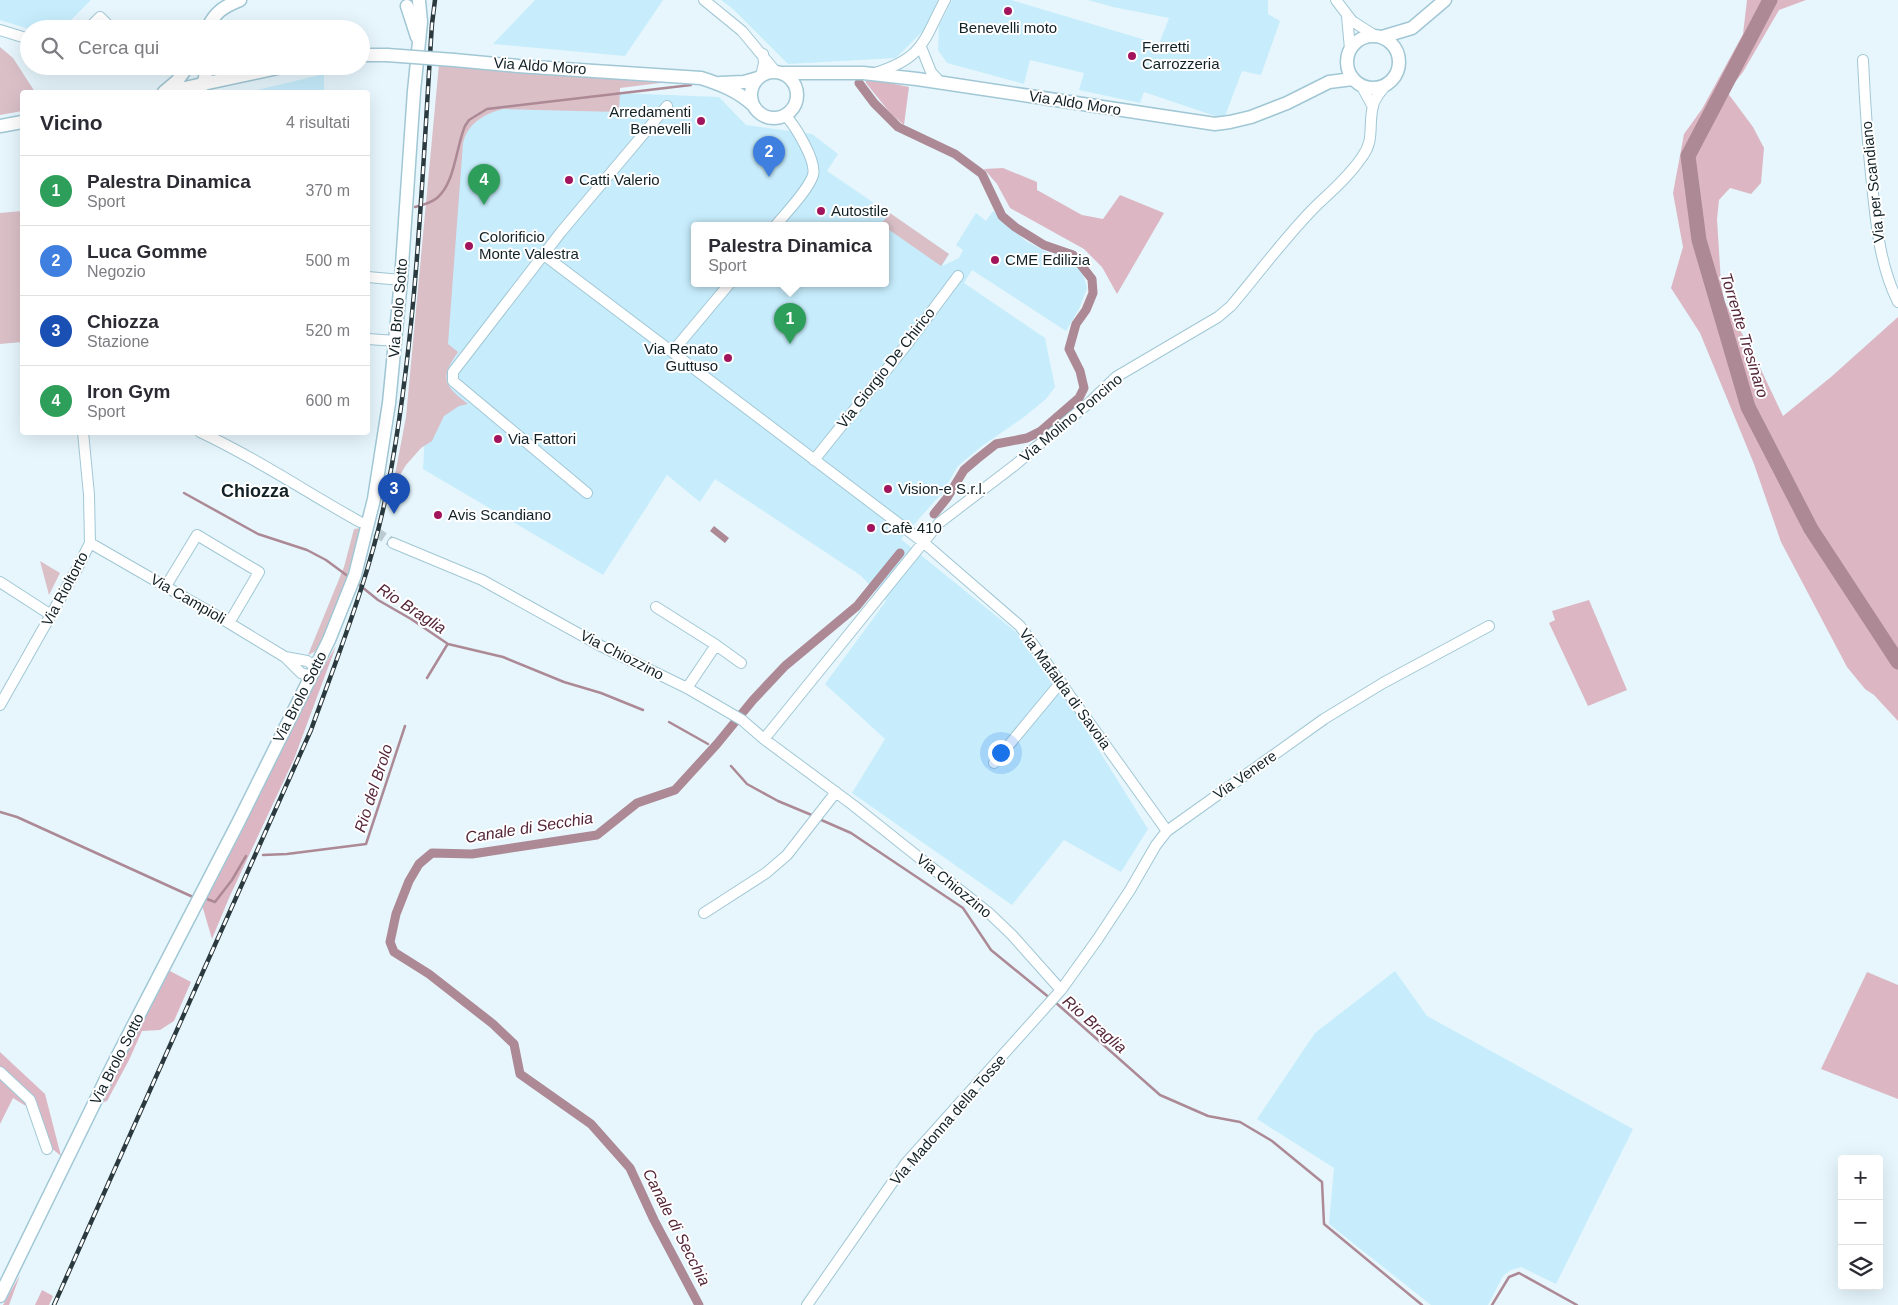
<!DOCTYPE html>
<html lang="it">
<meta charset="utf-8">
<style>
:root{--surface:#fff;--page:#f2f2f3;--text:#2b2b33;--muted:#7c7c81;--line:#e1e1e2;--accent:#b45309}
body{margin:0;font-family:Helvetica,sans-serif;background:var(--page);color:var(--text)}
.controls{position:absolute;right:15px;bottom:15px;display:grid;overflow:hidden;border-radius:5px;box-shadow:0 5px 20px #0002}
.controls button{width:45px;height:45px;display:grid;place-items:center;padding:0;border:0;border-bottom:1px solid var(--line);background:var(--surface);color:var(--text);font:25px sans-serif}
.you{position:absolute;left:1000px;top:752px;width:18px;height:18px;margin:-12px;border:4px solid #fff;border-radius:50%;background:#1a73e8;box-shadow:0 0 0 8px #1a73e833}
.badge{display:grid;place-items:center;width:32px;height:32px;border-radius:50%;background:var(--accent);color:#fff;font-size:16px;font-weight:700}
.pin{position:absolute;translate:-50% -41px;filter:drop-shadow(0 1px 2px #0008)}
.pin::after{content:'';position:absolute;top:26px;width:18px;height:15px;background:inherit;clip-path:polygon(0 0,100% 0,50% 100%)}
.popup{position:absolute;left:691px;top:222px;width:198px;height:65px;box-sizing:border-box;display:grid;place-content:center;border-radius:5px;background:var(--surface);filter:drop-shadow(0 1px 4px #0005);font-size:16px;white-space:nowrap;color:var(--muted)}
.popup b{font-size:19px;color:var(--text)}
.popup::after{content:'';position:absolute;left:50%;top:100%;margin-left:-10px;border:10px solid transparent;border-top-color:var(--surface)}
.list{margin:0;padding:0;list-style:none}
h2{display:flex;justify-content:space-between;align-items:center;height:65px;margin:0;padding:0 20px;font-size:21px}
h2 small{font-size:16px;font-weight:400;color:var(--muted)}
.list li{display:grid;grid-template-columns:32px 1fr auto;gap:15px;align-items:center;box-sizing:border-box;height:70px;padding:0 20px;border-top:1px solid var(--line)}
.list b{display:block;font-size:19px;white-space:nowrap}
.list p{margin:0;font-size:16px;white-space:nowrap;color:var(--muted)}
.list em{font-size:16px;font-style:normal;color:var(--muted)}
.icon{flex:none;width:28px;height:28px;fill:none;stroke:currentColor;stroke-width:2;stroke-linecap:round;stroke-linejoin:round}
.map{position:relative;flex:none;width:1898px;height:1305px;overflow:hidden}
.search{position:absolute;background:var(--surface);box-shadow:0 5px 20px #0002;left:20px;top:20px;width:350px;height:55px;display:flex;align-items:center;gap:12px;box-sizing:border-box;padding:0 18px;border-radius:28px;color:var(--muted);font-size:19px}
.panel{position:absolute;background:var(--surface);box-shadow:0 5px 20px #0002;left:20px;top:90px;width:350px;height:345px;border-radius:5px}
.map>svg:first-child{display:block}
.built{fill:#c7edfc;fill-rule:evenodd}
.green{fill:#dabfc7}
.forest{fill:#dcb7c3}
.water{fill:#ac8995}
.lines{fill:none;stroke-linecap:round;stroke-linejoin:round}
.stream{stroke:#ac8995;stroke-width:2.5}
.canal{stroke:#ac8995;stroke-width:9}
.river{stroke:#ac8995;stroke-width:15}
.minor-tunnel{stroke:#bccbd1;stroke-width:10;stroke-dasharray:10 5;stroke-linecap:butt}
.minor-casing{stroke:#a1c7d5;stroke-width:12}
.major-casing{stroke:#a1c7d5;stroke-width:15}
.minor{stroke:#fff;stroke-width:10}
.major{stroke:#fff;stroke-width:12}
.rail-casing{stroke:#2b3a3f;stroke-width:4.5}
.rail{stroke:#fff;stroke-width:2.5;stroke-dasharray:8;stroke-linecap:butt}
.major-bridge-casing{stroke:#a1c7d5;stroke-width:15;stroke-linecap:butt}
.major-bridge{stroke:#fff;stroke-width:12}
.poi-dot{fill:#a2155d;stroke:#fff;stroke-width:2}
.labels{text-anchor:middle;stroke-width:4;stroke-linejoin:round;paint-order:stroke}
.poi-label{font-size:15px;fill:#122126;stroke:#fff;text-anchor:start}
.street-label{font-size:15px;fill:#122126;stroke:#fff}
.water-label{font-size:16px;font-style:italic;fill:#552538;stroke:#fff}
.quarter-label{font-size:18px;font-weight:bold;fill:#122126;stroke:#fff}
</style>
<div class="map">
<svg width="1898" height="1305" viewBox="0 0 1898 1305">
<rect width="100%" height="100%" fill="#e6f6fc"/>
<path class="built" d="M0 0H91L62 29H29L0 20Z
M535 0H663L625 56 493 44Z
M721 0H938L923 31 896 58 788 64 733 9Z
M952 0H1011L1159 44 1169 18 1113 7 1088 0H1268V14L1280 21 1261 75 1242 71 1224 119 1144 92 1140 103 1079 90 1084 73 1030 60 1024 84 947 63 938 50 939 26Z
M324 74V92H249Z
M446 86 719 97 746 125 812 134 838 154 827 171 949 254 942 266 959 258 963 250 956 245 976 213 986 221 993 211 1026 241 1049 253 1069 258 1082 271 1087 288 1080 307 1066 331 972 270 964 283 1045 338 1055 387 1046 399 1024 417 982 446 958 466 942 493 901 539 1016 632 1070 704 1148 829 1121 872 1064 840 1012 905 852 793 885 739 825 684 886 601 860 575 715 479 700 502 667 475 603 575 423 469ZM695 225H885V283H695Z
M1395 971 1427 1016 1633 1129 1556 1284 1521 1267 1511 1270 1503 1276 1488 1305H1431L1329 1224 1334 1168 1257 1119 1315 1033Z"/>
<path class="green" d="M0 47 13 58 35 92H22V111L0 115Z
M439 64 676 81 620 88 619 112 503 109C484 114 468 123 463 143L448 344 458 352C440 378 443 385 468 404L459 406 444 416 432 441 421 448 406 465 397 480H394L406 417Z
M22 211V342L0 344V213Z
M890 213 949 254 941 266 885 227V225L881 224Z
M361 528 349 583 318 650 308 655 344 567 354 529Z
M40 561 60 573 49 595Z"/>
<path class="forest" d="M1747 0H1806L1779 10 1743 72 1727 92 1753 127 1764 148 1761 183 1751 194 1730 188 1719 200 1717 219 1721 283 1724 301 1755 357 1783 416 1831 377 1898 317V721L1874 695 1865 689 1847 667 1781 542 1754 464 1700 333 1671 288 1683 247 1673 193 1684 134 1702 109 1743 34Z
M865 78 909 87 904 125 891 114 866 83Z
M1003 168 1037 182V190L1082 215 1103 219 1120 195 1164 213 1117 294 1102 267 1084 249 1010 208 997 184 984 169Z
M1589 600 1627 690 1588 706 1549 623 1555 620 1552 611Z
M336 646 294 759 229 898 212 939 202 905 243 829 304 700Z
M168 970 191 982 174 1021 160 1030 142 1031 129 1060 107 1101 98 1104Z
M1867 972 1898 985V1099L1821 1069Z
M0 1052 45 1094 61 1156 37 1136 26 1106 13 1098 0 1124Z
M20 1275 9 1305H3Z
M42 1290 53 1296 49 1305H35Z"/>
<path class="water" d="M714 526 729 538 725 543 710 531Z"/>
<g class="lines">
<path class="stream" d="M415 207C423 205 431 203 437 198 455 183 456 147 465 126L469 120 487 109 691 85
M184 493 258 534 307 550 326 560 349 577
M357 583 378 600 411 619 448 644 503 657 564 682 601 693 643 710
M427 678 447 645
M669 722 708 744
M731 766 747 784 778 801 814 816
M0 812 17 817 193 897
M819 819 851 833 963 908 991 950 1051 999
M263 855 287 854 366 844 405 726
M207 899 215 902 232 880 246 856
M1055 1002 1160 1095 1208 1116 1240 1122 1272 1141 1322 1182 1324 1224 1422 1305
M1492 1305 1509 1277 1519 1273 1577 1305"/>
<path class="canal" d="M859 83 874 103 898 127 955 154 982 174 1002 216 1015 227 1044 245 1073 255 1092 279 1093 293 1086 310 1076 324 1069 349 1080 371 1084 388 1079 398 1041 431 1027 438 996 444 977 459 964 470 947 498 934 514
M699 1305 654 1220 630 1168 591 1124 520 1074 514 1044 493 1024 429 974 394 952 390 942 396 914 409 881 419 864 432 853 472 854 597 835 637 803 675 790 717 744 753 700 785 666 857 606 900 553"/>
<path class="river" d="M1770 0 1688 156 1699 240 1748 407 1811 529 1898 662"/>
<path class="minor-tunnel" d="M363 524 393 543"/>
<g class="minor-casing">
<path id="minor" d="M704 0 742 31 776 72
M1336 0 1352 21 1374 35
M1347 16 1350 49
M88 29 100 17 112 29
M0 30 29 39
M921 47 931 72 940 82
M1863 60C1865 105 1868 149 1873 194 1877 231 1881 268 1898 302
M875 73C924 58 923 41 945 0
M761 76 764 63 763 54
M1361 85 1373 107
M776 225C786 213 809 189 813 175 817 161 795 126 786 116
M544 255 923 542 1020 626 1167 831
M368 277 401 280
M368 339 396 341
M673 351 730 283
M200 432C256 458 306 492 360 522
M814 460 908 343 958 276
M587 493 453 381V372L561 232 667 106
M90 543 229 623 285 657
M393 543 482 580 599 645 687 688 742 720 764 739 853 805 990 914 1012 935 1061 990
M0 582 51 615
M166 586 197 535 259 572 229 623
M656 607 716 645 687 688
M716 645 741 663
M310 676 301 673 285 657 307 661 315 666
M0 705 78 567 90 543 89 495 83 432
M764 739 939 523 1015 465 1090 402 1116 377 1218 317 1231 306C1258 274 1283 240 1312 210 1329 193 1348 178 1362 157 1375 140 1368 125 1373 106 1375 97 1381 91 1387 84
M994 763 1061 682
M704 913 766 873 787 855 836 792
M0 1072 30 1100 47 1149
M807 1305 906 1163 1061 990 1097 940 1130 890 1156 845 1167 831 1324 719 1383 683 1489 626"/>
</g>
<g class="major-casing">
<path id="major" d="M407 6 417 37
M207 29C215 12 223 7 240 0
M1347 62a26 26 0 1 1 52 0a26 26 0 1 1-52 0Z
M1382 37 1412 28 1445 0
M361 55H387
M454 60 518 66 701 78C720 84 738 91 753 105
M232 66 254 72
M751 95a23 23 0 1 1 46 0a23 23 0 1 1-46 0Z
M783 73H863L917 79 1215 124 1230 122 1251 117 1287 103 1329 82 1353 79
M720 83 744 82 758 78
M203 85 208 66
M164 92 177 81 188 66
M166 92 287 66
M0 126 22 122
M0 1296 113 1065 239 821 329 640 355 575 374 499 389 403 401 280 414 91 421 22 419 1"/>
</g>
<use href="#minor" class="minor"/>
<use href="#major" class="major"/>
<g class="rail-casing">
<path id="rail" d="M54 1305 311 730C340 650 372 570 388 486 417 334 422 178 432 24L435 0"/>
</g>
<use href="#rail" class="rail"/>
<g class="major-bridge-casing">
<path id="major-bridge" d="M387 55 454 60"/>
</g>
<use href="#major-bridge" class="major-bridge"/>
</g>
<g class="poi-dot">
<circle cx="1008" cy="11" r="5"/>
<circle cx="1132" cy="56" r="5"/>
<circle cx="701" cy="121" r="5"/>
<circle cx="569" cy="180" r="5"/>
<circle cx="821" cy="211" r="5"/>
<circle cx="469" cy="246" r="5"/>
<circle cx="995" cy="260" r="5"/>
<circle cx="728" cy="358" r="5"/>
<circle cx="498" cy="439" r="5"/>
<circle cx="888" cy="489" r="5"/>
<circle cx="438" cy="515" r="5"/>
<circle cx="871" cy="528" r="5"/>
</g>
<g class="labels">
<g class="poi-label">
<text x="1008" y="33" text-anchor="middle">Benevelli moto</text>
<text x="1142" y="52">Ferretti<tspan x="1142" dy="17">Carrozzeria</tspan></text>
<text x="691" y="117" text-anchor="end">Arredamenti<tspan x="691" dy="17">Benevelli</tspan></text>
<text x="579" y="185">Catti Valerio</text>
<text x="831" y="216">Autostile</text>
<text x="479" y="242">Colorificio<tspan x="479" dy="17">Monte Valestra</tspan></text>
<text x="1005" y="265">CME Edilizia</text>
<text x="718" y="354" text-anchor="end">Via Renato<tspan x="718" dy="17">Guttuso</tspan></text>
<text x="508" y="444">Via Fattori</text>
<text x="898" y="494">Vision-e S.r.l.</text>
<text x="448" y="520">Avis Scandiano</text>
<text x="881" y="533">Cafè 410</text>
</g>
<g class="street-label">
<text transform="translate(540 66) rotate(4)" y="5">Via Aldo Moro</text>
<text transform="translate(1075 103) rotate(9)" y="5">Via Aldo Moro</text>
<text transform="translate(1873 182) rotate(-96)" y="5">Via per Scandiano</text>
<text transform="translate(398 308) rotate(-85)" y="5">Via Brolo Sotto</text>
<text transform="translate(886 368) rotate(-52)" y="5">Via Giorgio De Chirico</text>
<text transform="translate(1071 418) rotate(-40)" y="5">Via Molino Poncino</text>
<text transform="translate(65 589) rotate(-62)" y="5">Via Rioltorto</text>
<text transform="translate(188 599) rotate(30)" y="5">Via Campioli</text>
<text transform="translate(622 655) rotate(27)" y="5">Via Chiozzino</text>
<text transform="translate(1065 689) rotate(54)" y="5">Via Mafalda di Savoia</text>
<text transform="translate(300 697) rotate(-63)" y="5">Via Brolo Sotto</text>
<text transform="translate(1245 775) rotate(-35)" y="5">Via Venere</text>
<text transform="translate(954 886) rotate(39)" y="5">Via Chiozzino</text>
<text transform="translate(117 1059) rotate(-63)" y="5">Via Brolo Sotto</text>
<text transform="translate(948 1120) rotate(-49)" y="5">Via Madonna della Tosse</text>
</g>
<g class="water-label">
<text transform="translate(1745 335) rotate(73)" y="6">Torrente Tresinaro</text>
<text transform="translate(412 608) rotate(33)" y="6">Rio Braglia</text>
<text transform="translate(373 788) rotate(-72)" y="6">Rio del Brolo</text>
<text transform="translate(529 827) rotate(-9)" y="6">Canale di Secchia</text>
<text transform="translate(1095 1024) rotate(41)" y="6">Rio Braglia</text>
<text transform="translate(677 1227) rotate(63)" y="6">Canale di Secchia</text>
</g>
<g class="quarter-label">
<text x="255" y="497">Chiozza</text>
</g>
</g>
</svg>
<div class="controls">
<button>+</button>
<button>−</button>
<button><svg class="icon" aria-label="layers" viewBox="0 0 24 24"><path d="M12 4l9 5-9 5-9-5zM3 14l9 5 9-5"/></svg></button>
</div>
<div class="you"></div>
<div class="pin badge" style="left:790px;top:344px;background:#2e9e5b">1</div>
<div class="popup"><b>Palestra Dinamica</b>Sport</div>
<div class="pin badge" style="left:769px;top:177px;background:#3f7fe0">2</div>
<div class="pin badge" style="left:394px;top:514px;background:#1a4fb4">3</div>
<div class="pin badge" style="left:484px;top:205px;background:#2e9e5b">4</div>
<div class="search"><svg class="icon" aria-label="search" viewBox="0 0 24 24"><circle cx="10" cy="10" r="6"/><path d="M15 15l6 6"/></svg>Cerca qui</div>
<section class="panel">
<h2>Vicino<small>4 risultati</small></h2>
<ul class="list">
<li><span class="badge" style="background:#2e9e5b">1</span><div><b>Palestra Dinamica</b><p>Sport</p></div><em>370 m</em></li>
<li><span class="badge" style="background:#3f7fe0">2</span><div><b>Luca Gomme</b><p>Negozio</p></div><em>500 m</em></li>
<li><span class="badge" style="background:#1a4fb4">3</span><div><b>Chiozza</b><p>Stazione</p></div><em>520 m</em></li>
<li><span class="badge" style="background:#2e9e5b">4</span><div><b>Iron Gym</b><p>Sport</p></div><em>600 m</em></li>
</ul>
</section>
</div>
